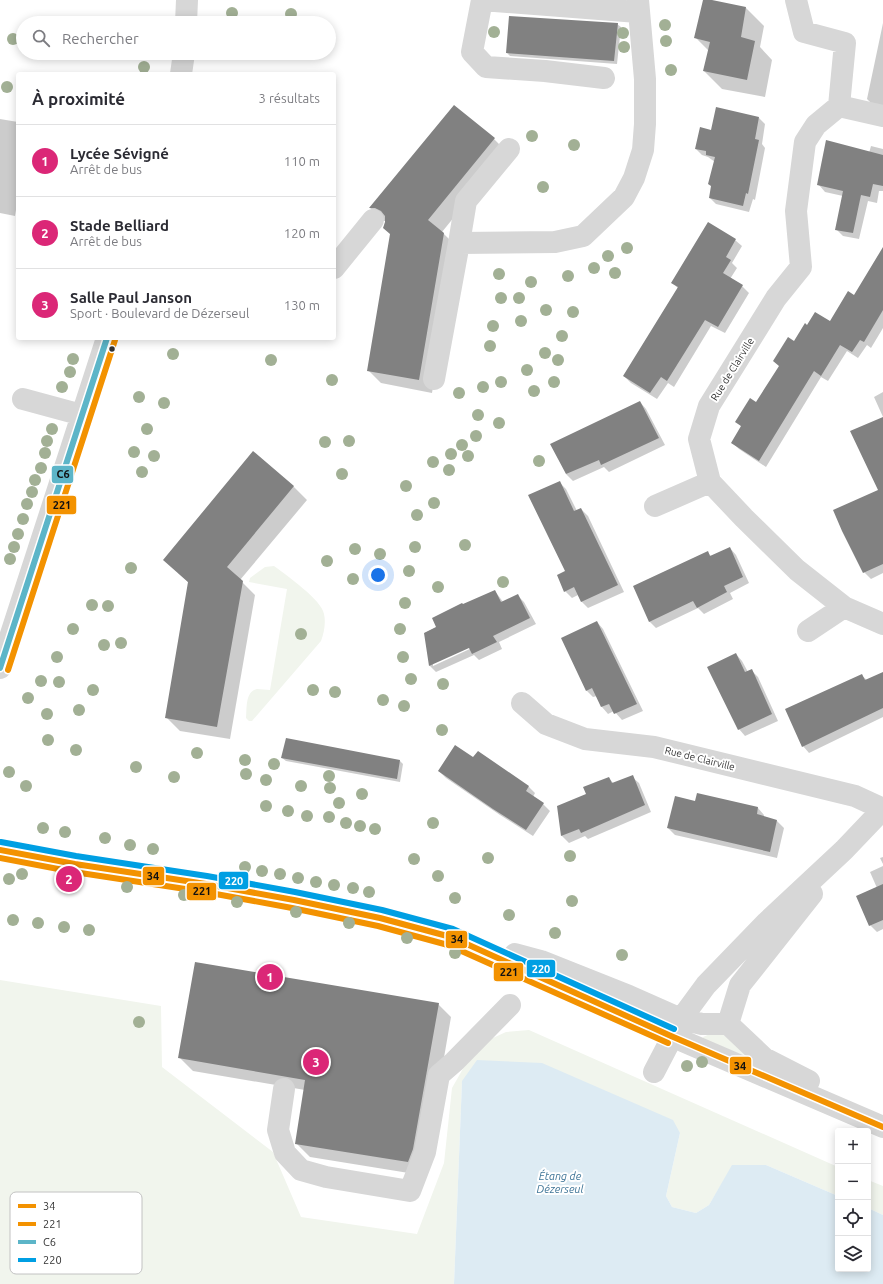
<!DOCTYPE html>
<html lang="fr">
<meta charset="utf-8">
<style>
:root{--surface:#fff;--page:#f2f2f3;--text:#2b2b33;--muted:#7c7c81;--line:#e1e1e2;--accent:#db2777}
body{margin:0;font-family:Ubuntu,sans-serif;background:var(--page);color:var(--text)}
.controls{position:absolute;right:12px;bottom:12px;display:grid;overflow:hidden;border-radius:4px;box-shadow:0 2px 10px #0003}
.controls button{width:36px;height:36px;display:grid;place-items:center;padding:0;border:0;border-bottom:1px solid var(--line);background:var(--surface);color:var(--text);font:20px sans-serif}
.you{position:absolute;left:378px;top:575px;width:14px;height:14px;margin:-10px;border:3px solid #fff;border-radius:50%;background:#1a73e8;box-shadow:0 0 0 6px #1a73e833}
.badge{display:grid;place-items:center;width:26px;height:26px;border-radius:50%;background:var(--accent);color:#fff;font-size:13px;font-weight:700}
.pin{position:absolute;translate:-50% -50%;border:2px solid #fff;box-shadow:0 1px 4px #0006}
.list{margin:0;padding:0;list-style:none}
h2{display:flex;justify-content:space-between;align-items:center;height:52px;margin:0;padding:0 16px;font-size:17px}
h2 small{font-size:13px;font-weight:400;color:var(--muted)}
.list li{display:grid;grid-template-columns:26px 1fr auto;gap:12px;align-items:center;box-sizing:border-box;height:72px;padding:0 16px;border-top:1px solid var(--line)}
.list b{display:block;font-size:15px;white-space:nowrap}
.list p{margin:0;font-size:13px;white-space:nowrap;color:var(--muted)}
.list em{font-size:13px;font-style:normal;color:var(--muted)}
.icon{flex:none;width:22px;height:22px;fill:none;stroke:currentColor;stroke-width:2;stroke-linecap:round;stroke-linejoin:round}
.map{position:relative;flex:none;width:883px;height:1284px;overflow:hidden}
.search{position:absolute;background:var(--surface);box-shadow:0 2px 10px #0003;left:16px;top:16px;width:320px;height:44px;display:flex;align-items:center;gap:10px;box-sizing:border-box;padding:0 14px;border-radius:22px;color:var(--muted);font-size:15px}
.panel{position:absolute;background:var(--surface);box-shadow:0 2px 10px #0003;left:16px;top:72px;width:320px;height:268px;border-radius:4px}
.map>svg:first-child{display:block}
.green{fill:#f1f5ed}
.water{fill:#ddebf3}
.shadow{fill:#0003;fill-rule:evenodd}
.building{fill:#818181}
.lines{fill:none;stroke-linecap:round;stroke-linejoin:round}
.minor{stroke:#d7d7d7;stroke-width:22}
.bus-1-casing{stroke:#fff;stroke-width:9}
.bus-2-casing{stroke:#fff;stroke-width:9}
.bus-3-casing{stroke:#fff;stroke-width:9}
.bus-4-casing{stroke:#fff;stroke-width:9}
.bus-1{stroke:#f39200;stroke-width:6}
.bus-2{stroke:#f39200;stroke-width:6}
.bus-3{stroke:#5cb5c8;stroke-width:6}
.bus-4{stroke:#009fe3;stroke-width:6}
.tree{fill:#a2b095}
.bus-dot{fill:#333;stroke:#fff;stroke-width:1.5}
.labels{text-anchor:middle;stroke-width:4;stroke-linejoin:round;paint-order:stroke}
.street-label{font-size:10px;fill:#333;stroke:#fff}
.water-label{font-size:11px;font-style:italic;fill:#3f7597;stroke:#fff}
.key{fill:#fff;stroke:#c2c2c2;stroke-width:1}
.key-label{font-size:11px;fill:#333}
.line-badge{stroke:#fff;stroke-width:1.5}
.badge-label{font-size:11px;text-anchor:middle;font-weight:bold;fill:#fff}
.pale-badge-label{font-size:11px;text-anchor:middle;font-weight:bold;fill:#111}
</style>
<div class="map">
<svg width="883" height="1284" viewBox="0 0 883 1284">
<rect width="100%" height="100%" fill="#fff"/>
<path class="green" d="M274 566C286 575 322 600 324 614 326 623 324 633 321 641L252 721H249L246 718C247 709 245 691 257 689 261 689 266 690 270 690L287 589 249 582 250 578 265 567Z
M0 980 161 1006 162 1067 273 1152 301 1217 417 1234 444 1163 452 1088 468 1060 484 1042 506 1032 529 1030 838 1167V1196L766 1165H733L709 1205 696 1213 672 1207 666 1196 680 1133 462 1081 454 1284H0Z
M717 1031 721 1033 754 1059 702 1040 703 1037Z
M868 1180 883 1186V1215L868 1208Z"/>
<path class="water" d="M477 1060 542 1063 673 1120 680 1133 666 1196 672 1207 696 1213 709 1205 732 1165H766L838 1196V1269H868V1208L883 1215V1284H454L462 1081Z"/>
<path class="shadow" d="M704 0 746 8 764 26 760 47 772 60 765 97 722 89 704 71 709 51 695 37Z
M883 23V106L871 103 867 99Z
M617 24 621 27 617 64 510 56 507 53Z
M454 106 494 139 507 152 442 232 457 247 432 393 381 383 368 370 391 234 387 221H383L370 208Z
M759 118 765 124 762 144 765 148 755 200 753 199 749 212 716 204 710 198 715 162 708 157 702 155 696 149 712 131Z
M0 119 18 122V198L15 216 0 213Z
M871 146 883 149V191H879L877 203 868 201 859 239 843 236 836 229 843 196 825 192 819 185 869 153Z
M735 240 742 246 732 263 737 268 730 279 742 286 749 293 725 333 711 326 674 387 668 383 657 399 631 383 624 376 678 288 672 283Z
M883 272V328L871 348 867 345 858 358 847 351 828 381 821 377 766 467 739 449 733 443 742 427 736 421 757 403 794 343 808 326 830 322 854 296Z
M883 392V417L874 397Z
M640 402 646 409 665 445 609 472 604 467 573 481 566 474Z
M559 482 566 489 577 511 581 509 588 516 624 592 588 608 581 601 578 595 572 598 565 591 567 571Z
M293 486 307 500 240 580 255 595 230 739 180 731 167 718 189 583 178 573Z
M883 518V573L871 579 864 572Z
M730 548 736 555 749 583 730 593 733 599 704 614 698 608 656 628 649 621 707 552 711 556Z
M495 591 503 602 518 596 524 602 536 624 499 642 502 649 479 660 474 655 436 672 430 666 425 633 437 627 463 605ZM473 645 474 647 433 666V663Z
M597 622 603 629 643 711 622 720 614 711 608 714 602 707 597 696 593 697 587 691Z
M736 654 742 661 748 672 751 670 758 677 778 721 745 736 739 729Z
M883 673V717L809 753 803 746 861 675 867 680Z
M287 740 400 761 403 764 400 782 286 761 282 758Z
M439 771 529 787 535 793 533 797 543 804 550 811 533 836 500 815 446 778Z
M632 777 639 783 651 812 588 839 585 836 569 843 562 836 558 807 588 794 609 778 614 784Z
M696 802 758 808 764 815V818L777 821 784 828 777 858 675 835 668 828Z
M883 857V864L880 858Z
M883 866V929L877 932 870 925 877 888 870 872Z
M438 1004 451 1017 426 1162 421 1175 310 1157 296 1143 305 1090 193 1071 180 1058Z"/>
<path class="building" d="M703 0H712L746 7 741 37 755 41 747 80 703 71 710 42 694 38Z
M509 16 618 23 614 61 506 53Z
M454 105 495 138 428 220 444 233 419 380 367 371 390 234 383 228 385 222V216L381 211 375 208H369Z
M716 107 759 117 755 139 759 140 748 194 746 193 743 206 709 198 711 186 708 184 715 157 706 155V151L695 149 700 127 711 130Z
M826 140 883 155V186L873 184 870 197 861 195 853 233 835 230 843 191 817 185Z
M708 222 736 239 726 257 731 260 723 273 743 285 718 327 705 320 667 381 661 377 650 393 623 376 678 287 671 283Z
M883 247V310L864 342 860 340 852 352 840 345 821 376 814 371 759 461 731 443 741 426 735 422 750 398 756 402 779 366 773 361 788 337 794 341 805 323 807 325 815 312 830 321 848 291 854 295Z
M640 401 659 438 601 465 599 460 566 474 550 444Z
M883 417V564L863 573 842 531 833 510 878 490 850 431Z
M253 451 294 486 227 567 243 581 217 727 165 718 188 582 163 560Z
M560 481 574 511 581 508 618 585 581 602 574 587 564 592 557 575 565 571 528 495Z
M730 547 743 577 724 586 727 592 697 608 693 601 649 622 633 586 708 551 710 556Z
M495 590 501 602 518 594 530 618 493 636 497 642 472 654 469 648 429 666 424 633 436 627 432 618 462 603 463 604Z
M597 621 637 704 614 714 609 704 601 707 592 688 586 691 561 638Z
M736 653 745 672 752 669 772 714 738 730 707 667Z
M883 672V708L802 747 785 709 862 674 865 680Z
M286 738 400 760 397 779 281 758Z
M455 745 473 757 478 751 529 786 526 791 544 803 526 830 493 809 438 771Z
M633 775 645 805 581 833 579 829 561 836 557 806 586 794 583 787 609 777 612 783Z
M697 793 758 807 757 814 777 820 770 852 667 828 675 796 695 801Z
M883 884V920L869 926 856 896Z
M195 962 439 1003 413 1149 408 1162 295 1144 305 1080 178 1058Z"/>
<g class="lines">
<path class="minor" d="M796 0 804 32 845 43 839 106
M186 23 187 0
M181 74 184 53
M604 78 545 71 486 67 472 52 482 0 638 12
M883 116 839 106 816 125 805 142 796 211 801 267 776 298 709 406 699 439 710 482 744 518 797 570 844 607 883 624
M459 243 466 201 509 149
M334 268 373 220
M434 379 459 243 555 242 583 236 624 197 634 178 643 150 645 124V79L638 0
M23 399 82 415
M655 506 710 482
M808 631 844 607
M0 668 107 338
M522 703 546 724 585 739 654 747 855 796 883 809
M0 850 75 864 206 884 294 900 380 918 451 937 671 1036 883 1127
M515 954 541 961 629 996 681 1019 702 1024H728L764 1058 809 1081
M728 1024 740 985 812 894
M654 1072 667 1047 671 1036 681 1019 706 985 767 922 844 850 883 809
M284 1089 278 1130 285 1153 301 1170 326 1177 410 1191 425 1152 439 1075 454 1062 510 1005"/>
<g class="bus-1-casing">
<path id="bus-1" d="M0 850 75 864 206 884 294 900 380 918 451 937 671 1036 883 1127"/>
</g>
<g class="bus-2-casing">
<path id="bus-2" d="M8 670 115 340
M0 858 74 872 205 892 292 908 378 926 448 945 668 1043"/>
</g>
<g class="bus-3-casing">
<path id="bus-3" d="M0 668 107 338"/>
</g>
<g class="bus-4-casing">
<path id="bus-4" d="M1 842 76 856 207 876 295 892 382 910 453 929 674 1029"/>
</g>
<use href="#bus-1" class="bus-1"/>
<use href="#bus-2" class="bus-2"/>
<use href="#bus-3" class="bus-3"/>
<use href="#bus-4" class="bus-4"/>
</g>
<g class="tree">
<circle cx="232" cy="13" r="6"/>
<circle cx="291" cy="14" r="6"/>
<circle cx="665" cy="25" r="6"/>
<circle cx="494" cy="32" r="6"/>
<circle cx="623" cy="33" r="6"/>
<circle cx="13" cy="39" r="6"/>
<circle cx="666" cy="41" r="6"/>
<circle cx="624" cy="47" r="6"/>
<circle cx="144" cy="67" r="6"/>
<circle cx="671" cy="70" r="6"/>
<circle cx="7" cy="87" r="6"/>
<circle cx="532" cy="136" r="6"/>
<circle cx="574" cy="145" r="6"/>
<circle cx="543" cy="187" r="6"/>
<circle cx="627" cy="248" r="6"/>
<circle cx="608" cy="256" r="6"/>
<circle cx="594" cy="268" r="6"/>
<circle cx="615" cy="273" r="6"/>
<circle cx="499" cy="274" r="6"/>
<circle cx="568" cy="276" r="6"/>
<circle cx="531" cy="282" r="6"/>
<circle cx="501" cy="298" r="6"/>
<circle cx="519" cy="298" r="6"/>
<circle cx="546" cy="310" r="6"/>
<circle cx="573" cy="312" r="6"/>
<circle cx="521" cy="321" r="6"/>
<circle cx="493" cy="326" r="6"/>
<circle cx="562" cy="336" r="6"/>
<circle cx="490" cy="346" r="6"/>
<circle cx="545" cy="353" r="6"/>
<circle cx="173" cy="354" r="6"/>
<circle cx="73" cy="359" r="6"/>
<circle cx="271" cy="360" r="6"/>
<circle cx="558" cy="360" r="6"/>
<circle cx="527" cy="370" r="6"/>
<circle cx="70" cy="372" r="6"/>
<circle cx="332" cy="380" r="6"/>
<circle cx="501" cy="382" r="6"/>
<circle cx="554" cy="382" r="6"/>
<circle cx="62" cy="387" r="6"/>
<circle cx="483" cy="387" r="6"/>
<circle cx="534" cy="391" r="6"/>
<circle cx="459" cy="393" r="6"/>
<circle cx="139" cy="397" r="6"/>
<circle cx="164" cy="403" r="6"/>
<circle cx="478" cy="415" r="6"/>
<circle cx="499" cy="423" r="6"/>
<circle cx="52" cy="429" r="6"/>
<circle cx="147" cy="429" r="6"/>
<circle cx="476" cy="436" r="6"/>
<circle cx="47" cy="441" r="6"/>
<circle cx="349" cy="441" r="6"/>
<circle cx="325" cy="442" r="6"/>
<circle cx="462" cy="445" r="6"/>
<circle cx="134" cy="452" r="6"/>
<circle cx="45" cy="453" r="6"/>
<circle cx="451" cy="454" r="6"/>
<circle cx="154" cy="456" r="6"/>
<circle cx="468" cy="456" r="6"/>
<circle cx="539" cy="461" r="6"/>
<circle cx="433" cy="462" r="6"/>
<circle cx="41" cy="468" r="6"/>
<circle cx="449" cy="470" r="6"/>
<circle cx="142" cy="472" r="6"/>
<circle cx="342" cy="474" r="6"/>
<circle cx="35" cy="480" r="6"/>
<circle cx="406" cy="486" r="6"/>
<circle cx="32" cy="492" r="6"/>
<circle cx="434" cy="503" r="6"/>
<circle cx="27" cy="504" r="6"/>
<circle cx="417" cy="515" r="6"/>
<circle cx="23" cy="519" r="6"/>
<circle cx="18" cy="534" r="6"/>
<circle cx="465" cy="545" r="6"/>
<circle cx="14" cy="547" r="6"/>
<circle cx="415" cy="547" r="6"/>
<circle cx="355" cy="549" r="6"/>
<circle cx="380" cy="554" r="6"/>
<circle cx="10" cy="559" r="6"/>
<circle cx="327" cy="561" r="6"/>
<circle cx="131" cy="568" r="6"/>
<circle cx="409" cy="571" r="6"/>
<circle cx="353" cy="579" r="6"/>
<circle cx="503" cy="582" r="6"/>
<circle cx="438" cy="587" r="6"/>
<circle cx="405" cy="603" r="6"/>
<circle cx="92" cy="605" r="6"/>
<circle cx="108" cy="606" r="6"/>
<circle cx="73" cy="629" r="6"/>
<circle cx="400" cy="629" r="6"/>
<circle cx="301" cy="634" r="6"/>
<circle cx="121" cy="643" r="6"/>
<circle cx="104" cy="645" r="6"/>
<circle cx="57" cy="657" r="6"/>
<circle cx="403" cy="657" r="6"/>
<circle cx="411" cy="679" r="6"/>
<circle cx="41" cy="681" r="6"/>
<circle cx="59" cy="682" r="6"/>
<circle cx="443" cy="684" r="6"/>
<circle cx="93" cy="690" r="6"/>
<circle cx="313" cy="690" r="6"/>
<circle cx="335" cy="692" r="6"/>
<circle cx="28" cy="698" r="6"/>
<circle cx="383" cy="700" r="6"/>
<circle cx="404" cy="706" r="6"/>
<circle cx="79" cy="710" r="6"/>
<circle cx="47" cy="714" r="6"/>
<circle cx="442" cy="730" r="6"/>
<circle cx="48" cy="740" r="6"/>
<circle cx="76" cy="750" r="6"/>
<circle cx="197" cy="753" r="6"/>
<circle cx="245" cy="760" r="6"/>
<circle cx="274" cy="764" r="6"/>
<circle cx="136" cy="767" r="6"/>
<circle cx="9" cy="772" r="6"/>
<circle cx="246" cy="774" r="6"/>
<circle cx="329" cy="776" r="6"/>
<circle cx="174" cy="777" r="6"/>
<circle cx="266" cy="780" r="6"/>
<circle cx="26" cy="786" r="6"/>
<circle cx="301" cy="786" r="6"/>
<circle cx="330" cy="788" r="6"/>
<circle cx="362" cy="794" r="6"/>
<circle cx="339" cy="803" r="6"/>
<circle cx="266" cy="806" r="6"/>
<circle cx="288" cy="811" r="6"/>
<circle cx="307" cy="816" r="6"/>
<circle cx="329" cy="817" r="6"/>
<circle cx="346" cy="823" r="6"/>
<circle cx="433" cy="823" r="6"/>
<circle cx="360" cy="826" r="6"/>
<circle cx="43" cy="828" r="6"/>
<circle cx="375" cy="829" r="6"/>
<circle cx="65" cy="832" r="6"/>
<circle cx="105" cy="838" r="6"/>
<circle cx="130" cy="845" r="6"/>
<circle cx="153" cy="849" r="6"/>
<circle cx="570" cy="856" r="6"/>
<circle cx="488" cy="858" r="6"/>
<circle cx="414" cy="859" r="6"/>
<circle cx="245" cy="867" r="6"/>
<circle cx="262" cy="871" r="6"/>
<circle cx="22" cy="874" r="6"/>
<circle cx="280" cy="874" r="6"/>
<circle cx="438" cy="876" r="6"/>
<circle cx="298" cy="878" r="6"/>
<circle cx="9" cy="879" r="6"/>
<circle cx="75" cy="881" r="6"/>
<circle cx="316" cy="882" r="6"/>
<circle cx="334" cy="885" r="6"/>
<circle cx="127" cy="887" r="6"/>
<circle cx="353" cy="888" r="6"/>
<circle cx="369" cy="892" r="6"/>
<circle cx="184" cy="895" r="6"/>
<circle cx="455" cy="898" r="6"/>
<circle cx="572" cy="901" r="6"/>
<circle cx="237" cy="902" r="6"/>
<circle cx="296" cy="912" r="6"/>
<circle cx="509" cy="915" r="6"/>
<circle cx="13" cy="920" r="6"/>
<circle cx="38" cy="923" r="6"/>
<circle cx="349" cy="923" r="6"/>
<circle cx="64" cy="927" r="6"/>
<circle cx="89" cy="930" r="6"/>
<circle cx="555" cy="933" r="6"/>
<circle cx="407" cy="938" r="6"/>
<circle cx="455" cy="953" r="6"/>
<circle cx="622" cy="955" r="6"/>
<circle cx="139" cy="1022" r="6"/>
<circle cx="702" cy="1062" r="6"/>
<circle cx="687" cy="1066" r="6"/>
</g>
<circle class="bus-dot" cx="112" cy="349" r="3.5"/>
<g class="labels">
<g class="street-label">
<text transform="translate(732 369) rotate(-58)" y="4">Rue de Clairville</text>
<text transform="translate(700 758) rotate(14)" y="4">Rue de Clairville</text>
</g>
<g class="water-label">
<text x="560" y="1180">Étang de<tspan x="560" dy="13">Dézerseul</tspan></text>
</g>
</g>
<rect x="10" y="1192" width="132" height="82" rx="6" class="key"/>
<rect x="18" y="1204" width="18" height="4" fill="#f39200"/>
<rect x="18" y="1222" width="18" height="4" fill="#f39200"/>
<rect x="18" y="1240" width="18" height="4" fill="#5cb5c8"/>
<rect x="18" y="1258" width="18" height="4" fill="#009fe3"/>
<g class="key-label">
<text x="43" y="1210">34</text>
<text x="43" y="1228">221</text>
<text x="43" y="1246">C6</text>
<text x="43" y="1264">220</text>
</g>
<g class="line-badge">
<rect x="51" y="465" width="23" height="19" rx="4" fill="#5cb5c8"/>
<rect x="46" y="495" width="31" height="20" rx="4" fill="#f39200"/>
<rect x="142" y="866" width="23" height="20" rx="4" fill="#f39200"/>
<rect x="218" y="871" width="31" height="19" rx="4" fill="#009fe3"/>
<rect x="186" y="882" width="31" height="19" rx="4" fill="#f39200"/>
<rect x="445" y="930" width="23" height="19" rx="4" fill="#f39200"/>
<rect x="526" y="959" width="30" height="19" rx="4" fill="#009fe3"/>
<rect x="493" y="962" width="31" height="20" rx="4" fill="#f39200"/>
<rect x="729" y="1056" width="23" height="19" rx="4" fill="#f39200"/>
</g>
<g class="badge-label">
<text x="234" y="885">220</text>
<text x="541" y="973">220</text>
</g>
<g class="pale-badge-label">
<text x="63" y="478">C6</text>
<text x="62" y="509">221</text>
<text x="153" y="880">34</text>
<text x="202" y="895">221</text>
<text x="457" y="943">34</text>
<text x="509" y="976">221</text>
<text x="740" y="1070">34</text>
</g>
</svg>
<div class="controls">
<button>+</button>
<button>−</button>
<button><svg class="icon" aria-label="locate" viewBox="0 0 24 24"><circle cx="12" cy="12" r="6"/><path d="M12 2v4M12 18v4M2 12h4M18 12h4"/></svg></button>
<button><svg class="icon" aria-label="layers" viewBox="0 0 24 24"><path d="M12 4l9 5-9 5-9-5zM3 14l9 5 9-5"/></svg></button>
</div>
<div class="you"></div>
<div class="pin badge" style="left:270px;top:977px">1</div>
<div class="pin badge" style="left:69px;top:879px">2</div>
<div class="pin badge" style="left:316px;top:1062px">3</div>
<div class="search"><svg class="icon" aria-label="search" viewBox="0 0 24 24"><circle cx="10" cy="10" r="6"/><path d="M15 15l6 6"/></svg>Rechercher</div>
<section class="panel">
<h2>À proximité<small>3 résultats</small></h2>
<ul class="list">
<li><span class="badge">1</span><div><b>Lycée Sévigné</b><p>Arrêt de bus</p></div><em>110 m</em></li>
<li><span class="badge">2</span><div><b>Stade Belliard</b><p>Arrêt de bus</p></div><em>120 m</em></li>
<li><span class="badge">3</span><div><b>Salle Paul Janson</b><p>Sport · Boulevard de Dézerseul</p></div><em>130 m</em></li>
</ul>
</section>
</div>
